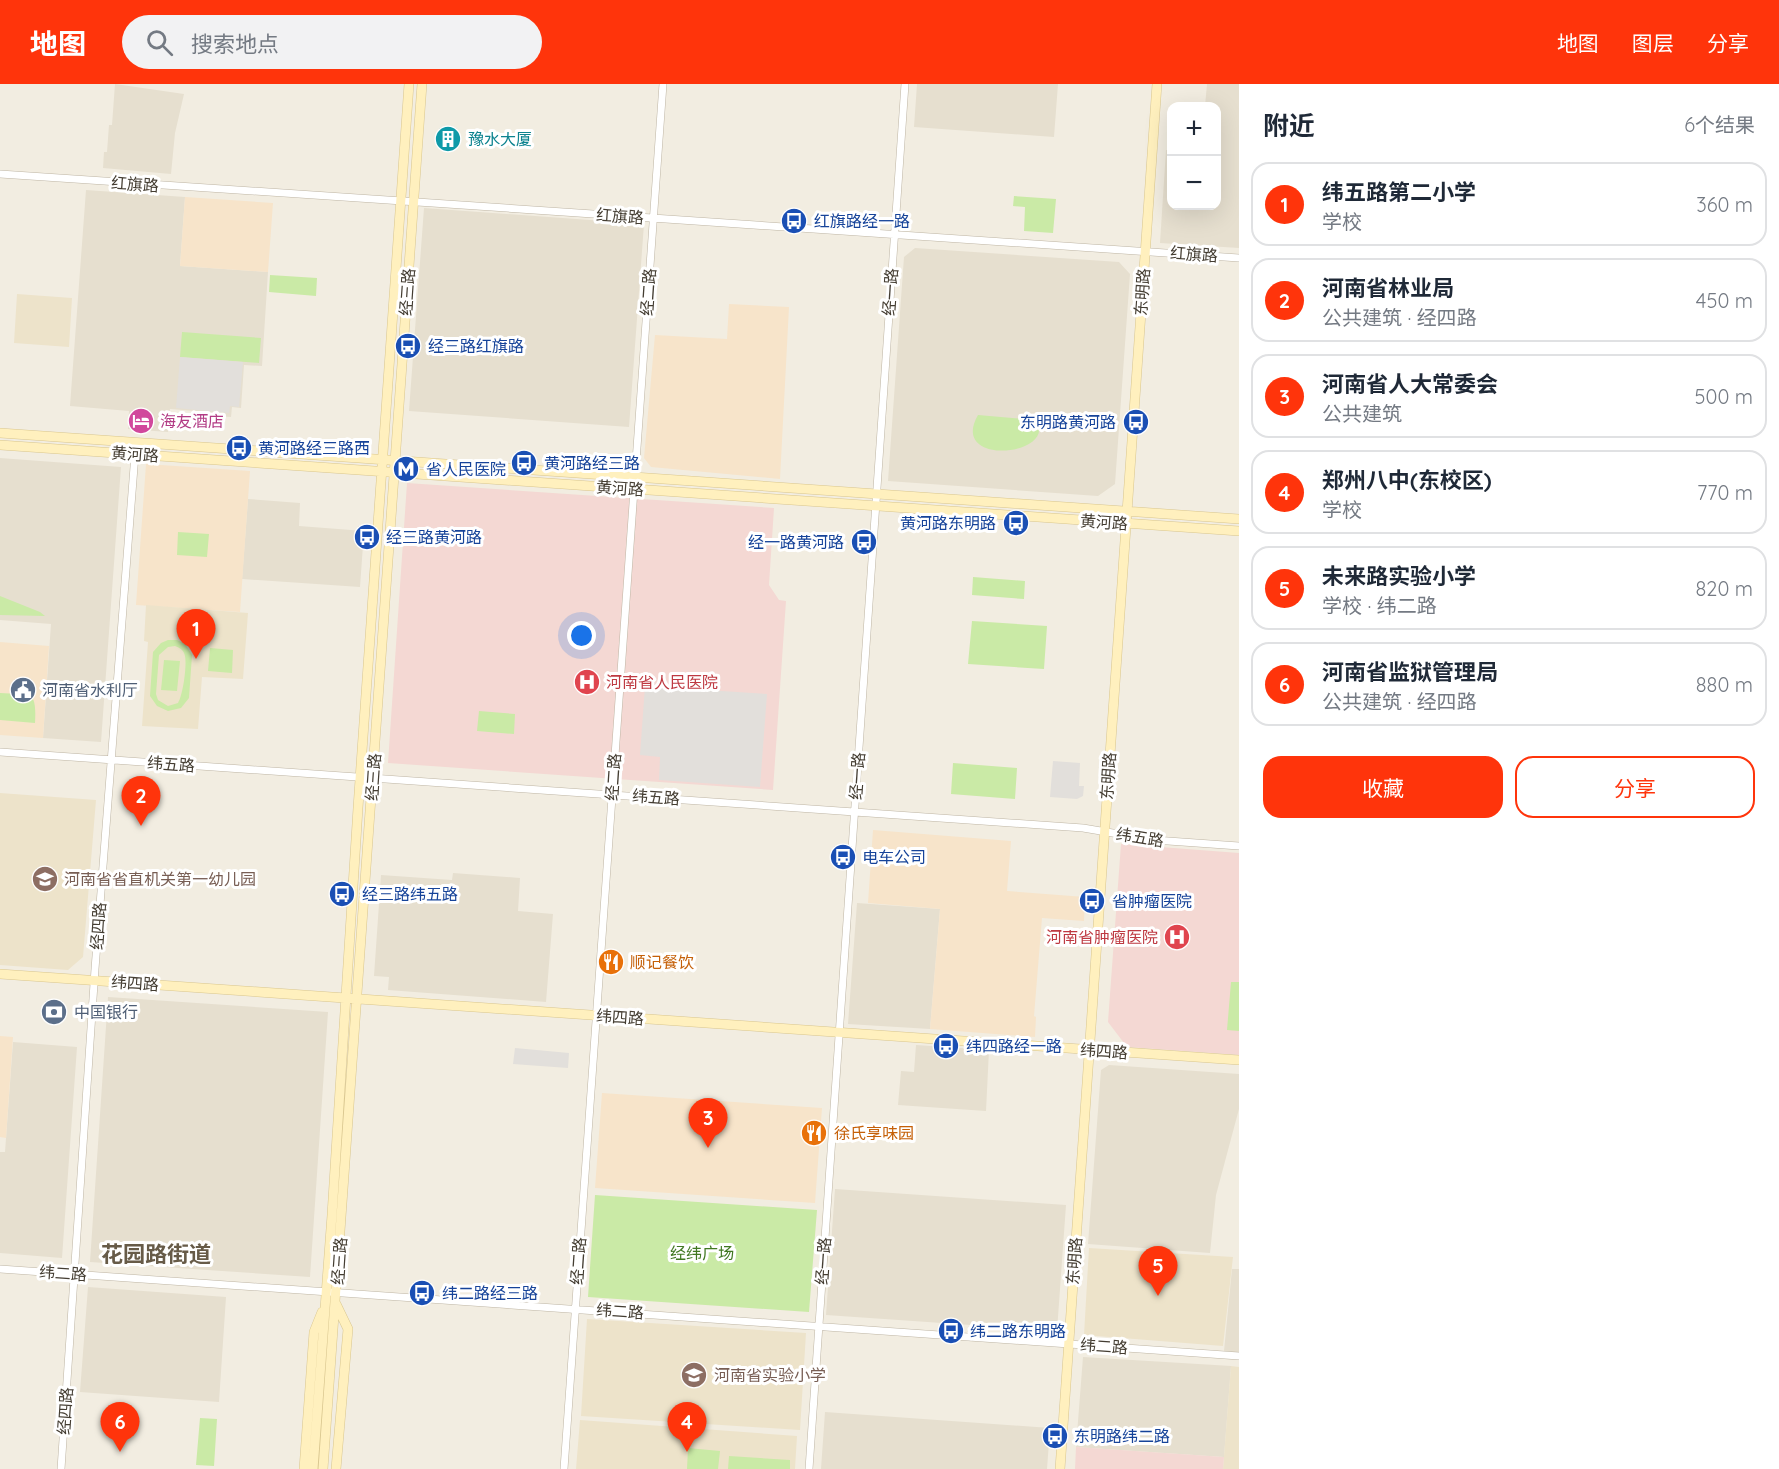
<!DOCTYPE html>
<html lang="zh">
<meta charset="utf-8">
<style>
:root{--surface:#fff;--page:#f2f2f3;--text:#1f2937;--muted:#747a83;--line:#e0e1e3;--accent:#ff340b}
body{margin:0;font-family:Quicksand,"Noto Sans SC",sans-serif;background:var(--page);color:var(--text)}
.controls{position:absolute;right:18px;top:18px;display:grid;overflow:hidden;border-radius:12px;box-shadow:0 6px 24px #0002}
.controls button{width:54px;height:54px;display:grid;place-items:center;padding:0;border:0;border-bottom:2px solid var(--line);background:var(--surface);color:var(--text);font:30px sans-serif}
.you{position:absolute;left:582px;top:552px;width:21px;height:21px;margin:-15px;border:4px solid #fff;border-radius:50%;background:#1a73e8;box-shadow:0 0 0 9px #1a73e833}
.badge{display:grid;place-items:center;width:39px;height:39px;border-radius:50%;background:var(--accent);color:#fff;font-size:20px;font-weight:700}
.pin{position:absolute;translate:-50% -50px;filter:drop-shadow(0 2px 3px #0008)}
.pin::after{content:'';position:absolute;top:32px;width:21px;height:18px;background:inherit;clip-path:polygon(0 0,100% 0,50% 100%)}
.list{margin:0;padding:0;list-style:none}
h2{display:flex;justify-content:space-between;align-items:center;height:78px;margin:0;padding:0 24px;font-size:26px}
h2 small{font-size:20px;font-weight:400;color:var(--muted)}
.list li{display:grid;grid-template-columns:39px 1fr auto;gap:18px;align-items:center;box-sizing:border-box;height:84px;margin:0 12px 12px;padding:0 12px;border:2px solid var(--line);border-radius:18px}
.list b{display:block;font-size:22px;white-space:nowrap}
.list p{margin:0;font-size:20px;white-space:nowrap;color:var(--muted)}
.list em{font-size:20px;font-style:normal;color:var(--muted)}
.actions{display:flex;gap:12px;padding:18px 24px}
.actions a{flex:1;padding:14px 0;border:2px solid var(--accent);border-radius:18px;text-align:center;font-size:21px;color:var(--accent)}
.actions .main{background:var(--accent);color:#fff}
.icon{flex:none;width:33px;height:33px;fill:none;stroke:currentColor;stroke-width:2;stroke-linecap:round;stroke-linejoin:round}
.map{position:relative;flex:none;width:1239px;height:1385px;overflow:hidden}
header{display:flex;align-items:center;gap:36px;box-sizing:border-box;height:84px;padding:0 30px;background:var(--accent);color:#fff}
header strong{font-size:28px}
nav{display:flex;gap:33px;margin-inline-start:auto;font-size:21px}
.search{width:420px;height:54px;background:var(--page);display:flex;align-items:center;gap:15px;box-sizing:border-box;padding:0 21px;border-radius:33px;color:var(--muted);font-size:22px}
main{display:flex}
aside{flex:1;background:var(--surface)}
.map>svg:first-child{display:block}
.residential{fill:#e6dfcf}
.commercial{fill:#f7e4ca}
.education{fill:#ede3ca}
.medical{fill:#f4d8d3}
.green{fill:#caeaa6;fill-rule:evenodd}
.parking{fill:#e2dfdb}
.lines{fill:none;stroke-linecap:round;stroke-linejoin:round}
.street-casing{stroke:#beb5a4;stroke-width:8}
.secondary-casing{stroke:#d9c68f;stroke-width:10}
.street{stroke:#fff;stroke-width:7}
.secondary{stroke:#fff0be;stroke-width:9}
.labels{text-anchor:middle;stroke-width:6;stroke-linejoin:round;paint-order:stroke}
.culture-label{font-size:16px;fill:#0d838f;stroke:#fff;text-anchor:start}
.street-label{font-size:16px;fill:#443d32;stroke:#fff}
.transit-label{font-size:16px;fill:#164399;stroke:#fff;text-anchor:start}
.hotel-label{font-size:16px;fill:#b23c85;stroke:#fff;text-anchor:start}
.health-label{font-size:16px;fill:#be3a42;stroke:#fff;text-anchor:start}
.service-label{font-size:16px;fill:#4e5e75;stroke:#fff;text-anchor:start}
.education-label{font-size:16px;fill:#785e54;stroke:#fff;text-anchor:start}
.food-label{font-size:16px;fill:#c56008;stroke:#fff;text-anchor:start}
.park-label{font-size:16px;fill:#417822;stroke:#fff}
.district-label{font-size:22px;font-weight:bold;fill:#675b48;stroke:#fff}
</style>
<header>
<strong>地图</strong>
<div class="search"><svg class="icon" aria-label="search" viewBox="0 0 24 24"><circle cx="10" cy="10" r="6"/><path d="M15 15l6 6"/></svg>搜索地点</div>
<nav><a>地图</a><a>图层</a><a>分享</a></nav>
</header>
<main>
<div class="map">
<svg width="1239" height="1385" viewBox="0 0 1239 1385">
<rect width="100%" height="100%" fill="#f2ede1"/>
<path class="residential" d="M115 0 184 10 175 49 171 90 103 84 104 68H107L109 41H112Z
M917 0H1058L1054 53 914 43Z
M1207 0H1239V164L1160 159 1166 66H1171L1172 122H1216V22H1205Z
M86 106 185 113 180 182 268 188 262 282 244 281 241 324 232 323 231 333 195 331V327L170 325 168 348 128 345 129 327 70 322Z
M424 124 644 140 629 343 409 327Z
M915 164 1119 178 1130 190 1115 400 1098 412 888 397 904 173Z
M0 374 121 383 101 658 43 654 51 540 0 536Z
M248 415 300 419 299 442 364 447 360 503 242 495Z
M453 789 520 794 518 827 553 830 546 918 388 906 389 893 374 892 381 791 452 796Z
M857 819 940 825 930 945 848 940Z
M108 913 328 928 310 1193 90 1178Z
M13 958 77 963 62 1174 0 1169V1068H5Z
M916 961 989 966 986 1027 898 1021 901 987 914 988Z
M1109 981 1239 990V1025L1216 1111 1210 1169 1088 1160 1101 986Z
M835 1105 1066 1121 1057 1247 826 1231Z
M1232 1185H1239V1269L1224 1267Z
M88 1203 226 1213 219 1318 80 1308Z
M1083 1273 1231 1282 1224 1373 1076 1363Z
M825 1328 1050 1344 1047 1385H821Z"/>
<path class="commercial" d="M185 113 273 119 268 188 180 182Z
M729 220 789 223 780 395 651 383 644 374 655 251 727 255Z
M146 380 250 387 240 528 136 521Z
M0 558 49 562 43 654 0 651Z
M873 746 1011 757 1007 807 1085 813 1084 837 1042 834 1034 932 1036 933 1035 953 930 945 940 825 868 819Z
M0 952 13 953 6 1054 0 1053Z
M602 1009 822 1024 815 1119 595 1104Z"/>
<path class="education" d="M17 210 72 214 69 263 14 259Z
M146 521 248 529 243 595 202 593 198 645 142 642 148 558 144 557Z
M0 709 96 716 83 873 68 886 0 881Z
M1089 1164 1233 1173 1223 1262 1084 1251Z
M587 1235 806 1249 800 1346 581 1332Z
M1231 1282 1239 1283V1385H1223Z
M580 1336 797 1352 795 1385H576Z"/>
<path class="medical" d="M407 399 774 424 769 501 779 516 786 517 773 706 388 679Z
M1121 760 1239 769V971L1127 963 1108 938Z
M1076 1363 1224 1373 1223 1385H1075Z"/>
<path class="green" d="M1014 112 1056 115 1053 149 1024 147 1025 123 1013 122Z
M270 191 317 194 316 212 269 208Z
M182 248 261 254 259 279 180 273Z
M978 331 1036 336C1059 372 948 383 978 331Z
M178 448 209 450 207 473 177 471Z
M973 493 1025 497 1024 515 972 511Z
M0 512 40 528 45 532 0 531Z
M972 537 1047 542 1044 585 968 580Z
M168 556H177L185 560 192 571 189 614 181 624 168 627 157 622 150 612 153 568 161 559ZM175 562C180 564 184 566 185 572 187 582 183 611 178 619L168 622 158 616 156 610 159 571 168 563Z
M210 564 233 566 232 589 208 587Z
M164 576 180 577 177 607 161 606Z
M0 609C30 611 37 604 35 639L0 636Z
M479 627 515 630 514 650 477 647Z
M953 679 1017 684 1015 715 951 710Z
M1231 898H1239V947L1227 946Z
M595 1111 817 1126 809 1228 588 1213Z
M200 1334 217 1335 214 1382 196 1381Z
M688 1364 720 1367 718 1385H687Z
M729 1372 790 1376V1385H728Z"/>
<path class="parking" d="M180 273 243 278 239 323 230 322 229 329 176 324Z
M645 602 767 610 760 703 659 696 660 673 640 671Z
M1053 677 1080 679 1079 702H1084L1083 712 1077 715 1050 713Z
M515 964 569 969 568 984 513 980Z"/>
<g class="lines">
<g class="street-casing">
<path id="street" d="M0 90C413 120 826 143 1239 174
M0 668 1083 744 1154 756 1239 762
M0 1185 1239 1272
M61 1385 95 885 135 370
M564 1385 663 0
M809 1385 905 0"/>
</g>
<g class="secondary-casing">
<path id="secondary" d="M0 349 1239 435
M0 361 1239 447
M0 890 1239 976
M304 1385 314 1248 322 1228
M313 1385 332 1131 358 724 409 0
M323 1385 422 0
M336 1385 348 1245 336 1220
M1060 1385 1157 0"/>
</g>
<use href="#street" class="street"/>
<use href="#secondary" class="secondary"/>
</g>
<defs>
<g id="building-disc" transform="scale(1.35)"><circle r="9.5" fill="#0f9aa8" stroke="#fff"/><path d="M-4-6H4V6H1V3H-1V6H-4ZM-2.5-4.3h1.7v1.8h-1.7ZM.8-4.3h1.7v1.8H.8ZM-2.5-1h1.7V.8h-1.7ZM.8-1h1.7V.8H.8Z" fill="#fff"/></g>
<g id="bus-disc" transform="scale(1.35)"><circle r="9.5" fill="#1a4fb4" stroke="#fff"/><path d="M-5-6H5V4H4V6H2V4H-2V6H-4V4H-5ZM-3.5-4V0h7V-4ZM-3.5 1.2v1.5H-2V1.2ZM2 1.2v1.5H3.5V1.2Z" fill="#fff"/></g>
<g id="hotel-disc" transform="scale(1.35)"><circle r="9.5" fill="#d1479c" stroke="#fff"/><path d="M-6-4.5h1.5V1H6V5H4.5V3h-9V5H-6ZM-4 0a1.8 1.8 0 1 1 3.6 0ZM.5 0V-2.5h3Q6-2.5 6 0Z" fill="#fff"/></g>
<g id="metro-disc" transform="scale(1.35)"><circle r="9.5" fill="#1a4fb4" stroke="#fff"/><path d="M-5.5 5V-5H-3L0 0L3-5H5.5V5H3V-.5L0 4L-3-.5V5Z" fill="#fff"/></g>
<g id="hospital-disc" transform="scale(1.35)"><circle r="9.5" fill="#e0444e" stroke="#fff"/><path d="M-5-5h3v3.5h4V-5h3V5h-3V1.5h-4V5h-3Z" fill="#fff"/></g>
<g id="civic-disc" transform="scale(1.35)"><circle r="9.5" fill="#5c6f8a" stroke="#fff"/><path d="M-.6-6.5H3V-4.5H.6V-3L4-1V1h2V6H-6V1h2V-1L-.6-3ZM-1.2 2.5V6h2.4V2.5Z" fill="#fff"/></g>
<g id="school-disc" transform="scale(1.35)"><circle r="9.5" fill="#8d6e63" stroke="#fff"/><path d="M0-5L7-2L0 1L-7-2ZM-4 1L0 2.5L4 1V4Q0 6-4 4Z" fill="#fff"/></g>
<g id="restaurant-disc" transform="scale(1.35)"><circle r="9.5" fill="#e8710a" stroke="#fff"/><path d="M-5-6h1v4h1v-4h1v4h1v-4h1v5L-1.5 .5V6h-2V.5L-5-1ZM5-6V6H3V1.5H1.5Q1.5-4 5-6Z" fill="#fff"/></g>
<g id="bank-disc" transform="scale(1.35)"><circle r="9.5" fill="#5c6f8a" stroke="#fff"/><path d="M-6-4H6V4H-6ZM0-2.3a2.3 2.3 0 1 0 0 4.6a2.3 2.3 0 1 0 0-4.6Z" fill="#fff"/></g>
</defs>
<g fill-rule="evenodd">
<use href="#building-disc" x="448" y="55"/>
<use href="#bus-disc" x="794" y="137"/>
<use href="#bus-disc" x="408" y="262"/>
<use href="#hotel-disc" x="141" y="337"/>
<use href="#bus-disc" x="1136" y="338"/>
<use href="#bus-disc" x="239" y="364"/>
<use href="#bus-disc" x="524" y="379"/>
<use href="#metro-disc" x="406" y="385"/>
<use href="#bus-disc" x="1016" y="439"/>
<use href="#bus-disc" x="367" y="453"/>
<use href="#bus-disc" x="864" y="458"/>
<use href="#hospital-disc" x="587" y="598"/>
<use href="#civic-disc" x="23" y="606"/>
<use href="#bus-disc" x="843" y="773"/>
<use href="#school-disc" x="45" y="795"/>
<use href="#bus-disc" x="342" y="810"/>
<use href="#bus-disc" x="1092" y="817"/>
<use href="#hospital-disc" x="1177" y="853"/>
<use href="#restaurant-disc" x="611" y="878"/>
<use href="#bank-disc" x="54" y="928"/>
<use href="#bus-disc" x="946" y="962"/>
<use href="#restaurant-disc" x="814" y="1049"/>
<use href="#bus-disc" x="422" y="1209"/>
<use href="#bus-disc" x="951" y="1247"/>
<use href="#school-disc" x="694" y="1291"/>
<use href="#bus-disc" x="1055" y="1352"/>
</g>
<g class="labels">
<g class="culture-label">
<text x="468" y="61">豫水大厦</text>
</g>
<g class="street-label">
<text transform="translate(135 100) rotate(4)" y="6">红旗路</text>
<text transform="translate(620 132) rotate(4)" y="6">红旗路</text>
<text transform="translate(1194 170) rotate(4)" y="6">红旗路</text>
<text transform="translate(407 208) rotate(-86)" y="6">经三路</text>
<text transform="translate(648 208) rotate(-86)" y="6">经二路</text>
<text transform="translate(890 208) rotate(-86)" y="6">经一路</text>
<text transform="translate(1142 208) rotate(-86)" y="6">东明路</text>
<text transform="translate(135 370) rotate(4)" y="6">黄河路</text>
<text transform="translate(620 404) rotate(4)" y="6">黄河路</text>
<text transform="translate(1104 438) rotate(4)" y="6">黄河路</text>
<text transform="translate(171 680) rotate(4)" y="6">纬五路</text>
<text transform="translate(857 692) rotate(-86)" y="6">经一路</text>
<text transform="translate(1108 692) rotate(-86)" y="6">东明路</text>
<text transform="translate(373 693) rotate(-86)" y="6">经三路</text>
<text transform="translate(613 693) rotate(-86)" y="6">经二路</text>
<text transform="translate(656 713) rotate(4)" y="6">纬五路</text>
<text transform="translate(1140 753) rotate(9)" y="6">纬五路</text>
<text transform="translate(98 842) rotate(-86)" y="6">经四路</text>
<text transform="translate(135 899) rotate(4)" y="6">纬四路</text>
<text transform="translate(620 933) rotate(4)" y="6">纬四路</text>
<text transform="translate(1104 967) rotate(4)" y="6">纬四路</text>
<text transform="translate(339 1177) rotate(-86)" y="6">经三路</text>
<text transform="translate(578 1177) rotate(-86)" y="6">经二路</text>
<text transform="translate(823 1177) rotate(-86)" y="6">经一路</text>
<text transform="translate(1074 1177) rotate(-86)" y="6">东明路</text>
<text transform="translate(63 1189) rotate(4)" y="6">纬二路</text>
<text transform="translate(620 1227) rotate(4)" y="6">纬二路</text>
<text transform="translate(1104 1262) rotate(4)" y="6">纬二路</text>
<text transform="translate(65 1327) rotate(-86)" y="6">经四路</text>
</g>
<g class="transit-label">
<text x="814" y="143">红旗路经一路</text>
<text x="428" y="268">经三路红旗路</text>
<text x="1116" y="344" text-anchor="end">东明路黄河路</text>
<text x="258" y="370">黄河路经三路西</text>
<text x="544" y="385">黄河路经三路</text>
<text x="426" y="391">省人民医院</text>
<text x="996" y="445" text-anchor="end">黄河路东明路</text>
<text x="386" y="459">经三路黄河路</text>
<text x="844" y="464" text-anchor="end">经一路黄河路</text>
<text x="862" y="779">电车公司</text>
<text x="362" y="816">经三路纬五路</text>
<text x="1112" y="823">省肿瘤医院</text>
<text x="966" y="968">纬四路经一路</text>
<text x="442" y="1215">纬二路经三路</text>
<text x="970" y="1253">纬二路东明路</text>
<text x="1074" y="1358">东明路纬二路</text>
</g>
<g class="hotel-label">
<text x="160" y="343">海友酒店</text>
</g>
<g class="health-label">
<text x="606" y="604">河南省人民医院</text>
<text x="1158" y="859" text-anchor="end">河南省肿瘤医院</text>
</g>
<g class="service-label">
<text x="42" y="612">河南省水利厅</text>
<text x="74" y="934">中国银行</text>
</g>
<g class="education-label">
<text x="64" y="801">河南省省直机关第一幼儿园</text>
<text x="714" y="1297">河南省实验小学</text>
</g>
<g class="food-label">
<text x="630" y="884">顺记餐饮</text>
<text x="834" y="1055">徐氏享味园</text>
</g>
<g class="park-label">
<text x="702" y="1175">经纬广场</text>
</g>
<g class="district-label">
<text x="156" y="1178">花园路街道</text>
</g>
</g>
</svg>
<div class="controls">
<button>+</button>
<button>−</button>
</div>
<div class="you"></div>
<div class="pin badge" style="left:196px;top:575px">1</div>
<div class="pin badge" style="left:141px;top:742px">2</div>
<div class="pin badge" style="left:708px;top:1064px">3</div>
<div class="pin badge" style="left:687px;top:1368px">4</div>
<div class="pin badge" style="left:1158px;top:1212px">5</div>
<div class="pin badge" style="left:120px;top:1368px">6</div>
</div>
<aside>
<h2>附近<small>6个结果</small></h2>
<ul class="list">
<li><span class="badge">1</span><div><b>纬五路第二小学</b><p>学校</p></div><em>360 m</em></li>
<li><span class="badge">2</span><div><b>河南省林业局</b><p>公共建筑 · 经四路</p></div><em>450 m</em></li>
<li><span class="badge">3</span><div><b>河南省人大常委会</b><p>公共建筑</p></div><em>500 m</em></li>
<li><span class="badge">4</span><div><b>郑州八中(东校区)</b><p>学校</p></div><em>770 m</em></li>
<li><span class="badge">5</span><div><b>未来路实验小学</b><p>学校 · 纬二路</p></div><em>820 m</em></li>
<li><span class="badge">6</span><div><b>河南省监狱管理局</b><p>公共建筑 · 经四路</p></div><em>880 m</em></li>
</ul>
<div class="actions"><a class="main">收藏</a><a>分享</a></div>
</aside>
</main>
